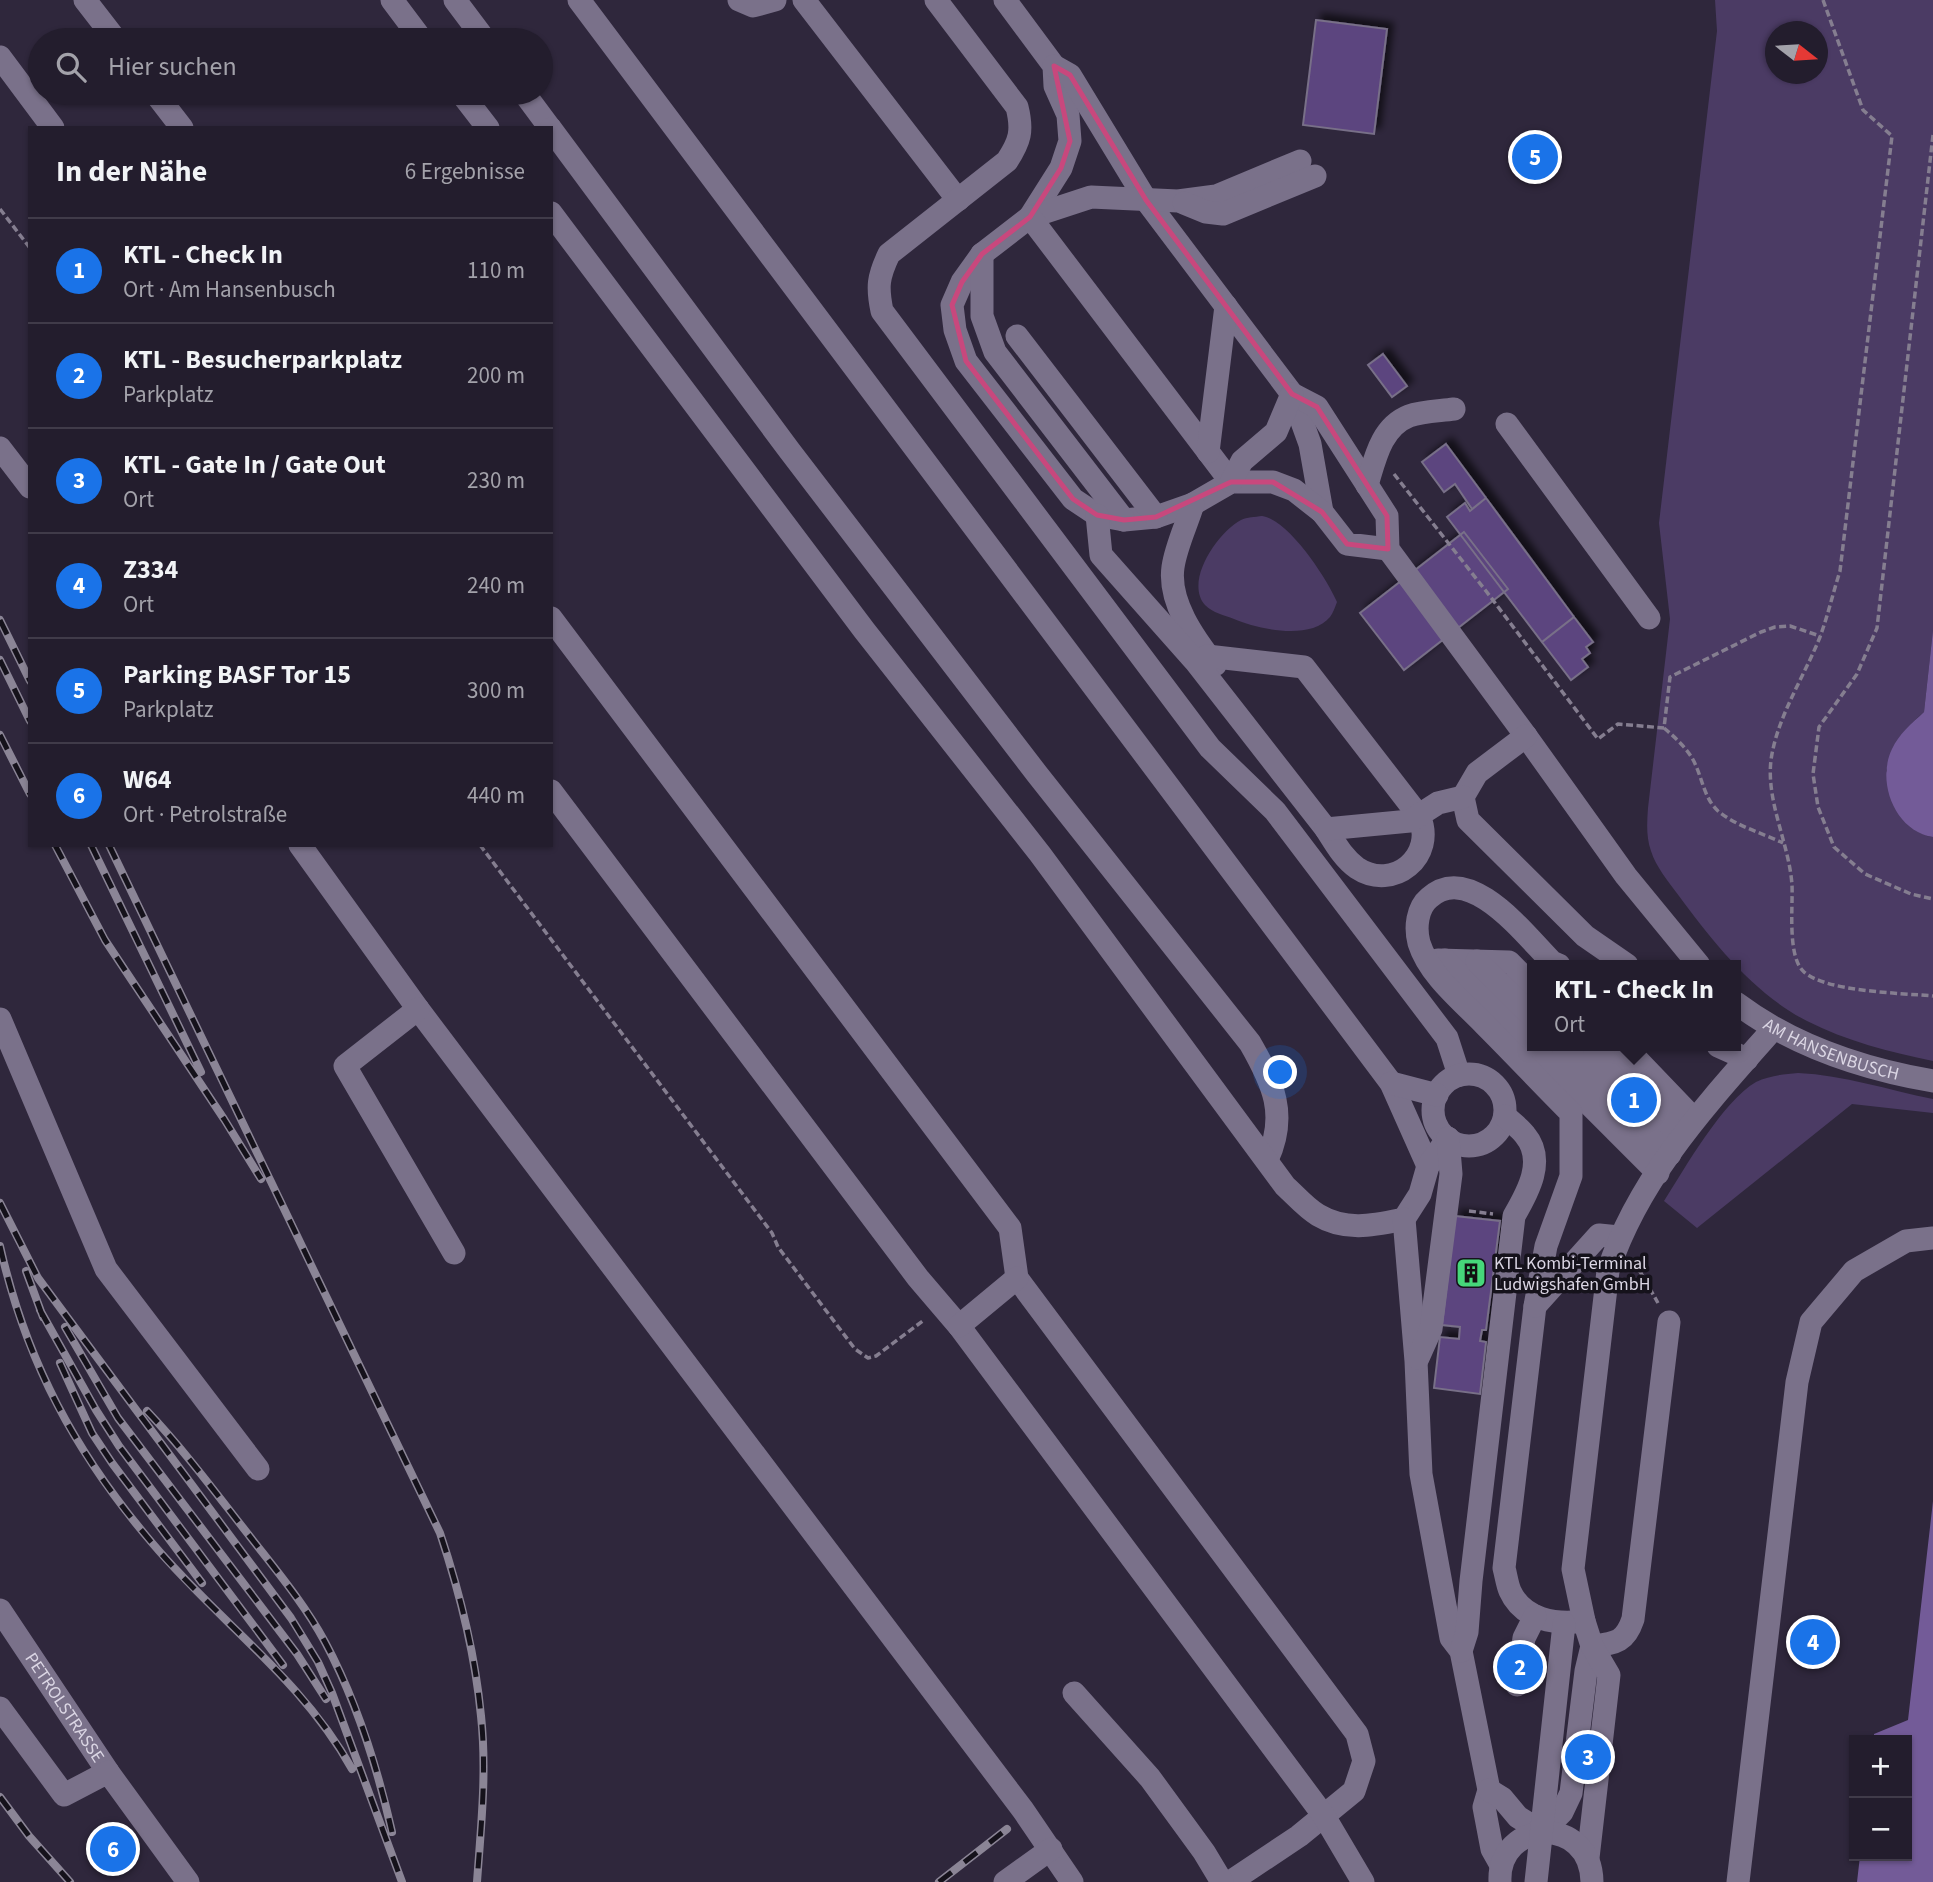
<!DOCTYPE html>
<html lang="de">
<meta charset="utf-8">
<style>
:root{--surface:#231d2d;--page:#2f2a39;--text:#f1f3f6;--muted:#a3a2aa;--line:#403b49;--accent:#1a73e8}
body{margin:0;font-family:"Source Sans 3",sans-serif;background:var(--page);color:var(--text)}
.controls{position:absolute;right:21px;bottom:21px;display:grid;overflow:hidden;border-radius:0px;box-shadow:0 2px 5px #0004}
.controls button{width:63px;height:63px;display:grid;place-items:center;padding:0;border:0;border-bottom:2px solid var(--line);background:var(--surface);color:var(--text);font:35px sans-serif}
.compass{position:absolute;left:1765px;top:21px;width:63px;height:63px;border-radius:50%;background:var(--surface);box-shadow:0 2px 5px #0004;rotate:107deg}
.you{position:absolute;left:1281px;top:1073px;width:24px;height:24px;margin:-18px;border:5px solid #fff;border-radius:50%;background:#1a73e8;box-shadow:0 0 0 10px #1a73e833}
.badge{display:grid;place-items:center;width:46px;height:46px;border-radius:50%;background:var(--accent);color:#fff;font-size:23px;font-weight:700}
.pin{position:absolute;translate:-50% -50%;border:4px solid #fff;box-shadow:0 2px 7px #0006}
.popup{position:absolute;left:1527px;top:960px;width:214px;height:91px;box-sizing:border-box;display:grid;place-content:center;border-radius:0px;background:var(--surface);filter:drop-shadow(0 2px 5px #0005);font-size:23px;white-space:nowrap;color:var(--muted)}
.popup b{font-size:26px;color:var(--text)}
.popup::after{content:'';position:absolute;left:50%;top:100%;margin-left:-14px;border:14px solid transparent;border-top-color:var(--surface)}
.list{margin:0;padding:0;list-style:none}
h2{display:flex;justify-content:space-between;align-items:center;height:91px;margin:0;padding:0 28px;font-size:30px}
h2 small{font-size:23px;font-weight:400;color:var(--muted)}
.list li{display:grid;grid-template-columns:46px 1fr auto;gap:21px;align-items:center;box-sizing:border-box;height:105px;padding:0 28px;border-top:2px solid var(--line)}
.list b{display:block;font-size:26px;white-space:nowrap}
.list p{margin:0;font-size:23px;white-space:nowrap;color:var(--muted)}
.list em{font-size:23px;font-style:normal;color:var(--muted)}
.icon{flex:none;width:38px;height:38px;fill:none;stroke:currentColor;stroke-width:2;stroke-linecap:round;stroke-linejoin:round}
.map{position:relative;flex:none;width:1933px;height:1882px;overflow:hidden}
.search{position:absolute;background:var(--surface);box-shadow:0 2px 5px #0004;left:28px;top:28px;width:525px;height:77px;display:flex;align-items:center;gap:18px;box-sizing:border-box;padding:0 24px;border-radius:38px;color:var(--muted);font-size:26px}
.panel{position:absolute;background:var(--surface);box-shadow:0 2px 5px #0004;left:28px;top:126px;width:525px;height:721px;border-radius:0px}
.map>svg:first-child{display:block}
.green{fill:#4b3b64;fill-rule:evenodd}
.water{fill:#735b98}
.building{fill:#5c447f;stroke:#786f88;stroke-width:2;filter:url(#shadow)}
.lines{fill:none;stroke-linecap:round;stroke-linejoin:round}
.path{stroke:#857e90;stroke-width:3.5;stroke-dasharray:7 3.5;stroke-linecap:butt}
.minor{stroke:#7a718a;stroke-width:23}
.rail-casing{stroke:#8b8596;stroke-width:8}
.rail{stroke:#15121b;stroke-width:5;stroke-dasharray:16;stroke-linecap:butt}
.marked{fill:none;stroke:#c8487d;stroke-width:5;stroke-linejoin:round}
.labels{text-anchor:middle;stroke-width:7;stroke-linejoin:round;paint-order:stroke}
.street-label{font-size:18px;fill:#dbd6e4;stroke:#15121b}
.poi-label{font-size:18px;fill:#dbd6e4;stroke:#15121b;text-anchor:start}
</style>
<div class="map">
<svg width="1933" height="1882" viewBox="0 0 1933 1882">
<defs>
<filter id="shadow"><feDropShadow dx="6" dy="-6" stdDeviation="3.5" flood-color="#0009"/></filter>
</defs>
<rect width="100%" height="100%" fill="#2f273c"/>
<path class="green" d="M1715 0H1933V630L1924 712C1904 729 1892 746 1886 771L1927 836 1933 837V1061C1890 1052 1846 1041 1807 1021 1755 995 1712 941 1679 896 1668 881 1656 867 1651 851 1646 837 1647 822 1648 808L1670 619 1659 523 1717 31ZM1776 32H1818V74H1776Z
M1262 516C1289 520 1327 579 1337 602 1335 607 1333 613 1330 617 1310 641 1258 629 1234 619 1224 615 1213 613 1205 605 1184 581 1218 532 1241 520 1247 517 1255 517 1262 516Z
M1798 1073C1844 1075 1888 1090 1933 1099V1113L1852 1104 1697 1228 1664 1201C1685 1168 1723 1101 1756 1082 1769 1076 1784 1074 1798 1073Z"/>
<path class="water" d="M1933 630V837C1895 831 1876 782 1892 749 1899 734 1912 723 1924 712Z
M1933 1501V1882H1857L1860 1856H1907V1740H1874V1734L1908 1720Z"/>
<path class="building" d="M1316 20 1387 29 1374 134 1303 125Z
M1383 354 1407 386 1392 397 1368 365Z
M1446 444 1486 498 1472 509 1455 484 1444 492 1422 462Z
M1486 498 1574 617 1542 642 1447 517 1465 503 1470 511Z
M1464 532 1508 589 1404 670 1360 613Z
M1574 617 1593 642 1586 647 1590 653 1582 659 1588 667 1571 680 1542 642Z
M1455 1216 1500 1221 1486 1330H1482L1480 1341 1486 1342 1480 1394 1434 1388 1440 1337 1459 1339 1460 1327 1442 1325Z
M1803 1631 1826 1633 1824 1653 1801 1651Z
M111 1838 122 1853 114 1860 103 1845Z"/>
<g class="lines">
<path class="path" d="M1823 0 1863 110 1892 136 1840 571C1833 593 1828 615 1820 637 1804 677 1777 717 1771 760 1766 802 1789 843 1792 885 1793 907 1787 957 1804 972 1827 992 1901 993 1933 996
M1933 135 1877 628 1857 674 1819 727 1813 774 1818 807 1834 847 1865 874 1911 894 1933 899
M0 209 30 248
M1394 474 1486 591 1598 739 1618 724 1664 728 1670 677 1761 632 1775 627 1790 626 1820 636
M1664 728C1677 739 1690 751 1696 766 1703 782 1705 799 1718 811 1736 826 1762 833 1783 843
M480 845 772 1233 778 1247 855 1349 868 1358 876 1356 924 1320
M1469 1211 1493 1214
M1634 1261 1658 1303"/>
<g class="minor">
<path d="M85 0 116 40"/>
<path d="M392 0 422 40"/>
<path d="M455 0 485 40"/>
<path d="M579 0 1391 1083 1428 1166"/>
<path d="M739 0 753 6 775 0"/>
<path d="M804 0 958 200"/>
<path d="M936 0 1017 107C1023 131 1020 141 1007 161L889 254C878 277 877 287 882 311L1210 748 1275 811 1447 1038 1459 1075"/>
<path d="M1005 0 1054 66 1055 86 1068 115 1070 141 1061 168 1030 217"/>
<path d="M0 57 53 128"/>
<path d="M1054 66 1070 75 1146 200 1292 394 1310 444 1322 512"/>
<path d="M155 93 182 128"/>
<path d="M461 93 488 128"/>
<path d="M524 93 550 128"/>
<path d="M551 129 789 450 1037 774 1250 1043C1273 1083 1288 1115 1267 1160"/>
<path d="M1300 161 1216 196 1178 201 1091 197 1030 217 982 254 962 282 952 305 955 330 966 361 1073 499 1097 515 1124 520 1156 517 1193 504 1231 482H1273L1294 490 1322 512 1347 544 1388 549"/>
<path d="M1184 203 1206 212 1223 214 1315 176"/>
<path d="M551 213 864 630 1040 854 1285 1186C1295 1195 1306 1208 1318 1215 1346 1232 1375 1225 1404 1219L1420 1194 1428 1166 1448 1138"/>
<path d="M1030 217 1231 482"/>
<path d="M982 254V316L995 352 1124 520"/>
<path d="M1017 336 1156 517"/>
<path d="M1292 394 1317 407 1387 516 1388 549 1526 736 1626 876 1699 965"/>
<path d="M1507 424 1649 618"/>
<path d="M0 448 30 487"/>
<path d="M1208 452 1226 306"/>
<path d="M1231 482 1242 461 1276 432 1292 394"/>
<path d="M1367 485C1375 459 1381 427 1409 416 1422 411 1440 411 1454 409"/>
<path d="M1193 504C1187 524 1176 546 1173 567 1168 602 1194 638 1215 665"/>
<path d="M1097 515 1101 555 1195 661 1326 829C1335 843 1343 858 1357 868 1393 892 1437 856 1419 816L1304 667 1207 656"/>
<path d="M551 618 1010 1228 1017 1278 1357 1734 1364 1761 1354 1791 1299 1836 1230 1882"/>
<path d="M1526 736 1477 773 1463 797 1468 820 1585 936 1627 965"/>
<path d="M551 791 918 1278 959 1326 1324 1816 1363 1882"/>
<path d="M1326 829 1410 821 1438 803 1463 797"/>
<path d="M300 845 418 1009 1023 1810 1072 1882"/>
<path d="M1438 960 1509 962 1532 985"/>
<path d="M1445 960 1658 1173"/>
<path d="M1477 961 1532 1016"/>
<path d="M1559 965 1552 962C1525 935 1470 861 1429 898 1417 908 1415 928 1419 943 1429 975 1462 1001 1485 1025 1514 1054 1542 1084 1571 1113V1176L1546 1246 1535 1306 1504 1568C1506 1575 1507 1584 1510 1591 1523 1620 1556 1625 1584 1621"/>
<path id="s1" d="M1736 1003C1792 1045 1863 1069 1933 1081"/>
<path d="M418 1009 345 1066 454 1253"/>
<path d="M0 1019 106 1269 258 1469"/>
<path d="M1562 1046 1670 1154"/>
<path d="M1593 1046 1681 1136"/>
<path d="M1624 1046 1694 1119"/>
<path d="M1718 1046 1747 1059"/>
<circle cx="1469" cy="1110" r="36"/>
<path d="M1391 1083 1437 1095"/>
<path d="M1404 1219 1416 1361 1421 1474 1451 1638 1461 1651 1489 1790 1484 1807 1492 1849 1501 1865"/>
<path d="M1535 1306 1599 1235 1619 1237"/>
<path d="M959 1326 1017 1278"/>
<path d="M1418 1358 1431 1329 1451 1174 1448 1138"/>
<path id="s2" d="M0 1610 108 1772"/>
<path d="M1592 1646C1615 1643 1625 1643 1633 1619L1669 1322"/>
<path d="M1461 1651 1467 1632 1471 1581 1514 1216C1528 1192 1546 1160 1525 1135 1520 1128 1511 1122 1505 1116"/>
<path d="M1517 1685 1524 1638 1535 1616"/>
<path d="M1074 1693 1150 1778 1204 1852 1222 1882"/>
<path d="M0 1708 64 1795 108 1772 188 1882"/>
<path d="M1489 1790 1502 1798 1518 1817 1542 1832 1562 1812 1571 1793 1586 1671 1592 1646"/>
<path d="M1588 1858 1609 1675 1592 1646 1584 1621 1573 1569 1608 1271C1639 1176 1709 1102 1773 1029"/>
<path d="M1005 1882 1051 1849"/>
<path d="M1500 1882C1497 1819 1591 1814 1592 1882"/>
<path d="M1536 1882 1564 1624"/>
<path d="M1738 1882 1797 1382 1811 1322 1854 1271 1906 1241 1933 1238"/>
</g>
<g class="rail-casing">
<path id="rail" d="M0 620 30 681
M0 660 30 721
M0 735 30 794
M55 845 105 940 224 1119 261 1179
M91 845 201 1072
M109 845 440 1533C460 1593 475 1653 481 1716 487 1771 481 1827 477 1882
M0 1203 38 1278 291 1618 318 1662 332 1693 402 1882
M0 1246C26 1362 76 1454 153 1544 219 1622 301 1678 352 1769
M26 1271 43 1317
M40 1310 96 1410 119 1446 283 1665
M65 1327 118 1418 297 1654 326 1699
M60 1363 92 1433 112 1463 202 1583
M147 1411C184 1450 215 1492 248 1534 275 1569 304 1603 325 1642 357 1702 377 1766 392 1832
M0 1797 29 1836 70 1882
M939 1882 1007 1829"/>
</g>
<use href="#rail" class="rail"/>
</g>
<path class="marked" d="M1054 66 1070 75 1146 200 1292 394 1317 407 1387 516 1388 549 1347 544 1322 512 1273 482H1231L1156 517 1124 520 1097 515 1073 499 966 361 952 305 962 282 982 254 1030 217 1061 168 1070 141Z"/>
<defs>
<g id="building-square" transform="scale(1.575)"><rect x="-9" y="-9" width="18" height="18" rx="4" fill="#46d77a" stroke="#15121b"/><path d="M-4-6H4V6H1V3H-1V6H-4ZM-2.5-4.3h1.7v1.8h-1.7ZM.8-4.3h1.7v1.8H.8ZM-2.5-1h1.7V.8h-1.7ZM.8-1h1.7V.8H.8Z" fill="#111"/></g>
</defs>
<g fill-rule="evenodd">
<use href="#building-square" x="1471" y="1273"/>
</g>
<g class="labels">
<g class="street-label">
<text dy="6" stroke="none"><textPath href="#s1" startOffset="107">AM HANSENBUSCH</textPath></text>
<text dy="6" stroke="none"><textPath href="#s2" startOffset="117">PETROLSTRASSE</textPath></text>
</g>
<g class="poi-label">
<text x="1494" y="1269">KTL Kombi-Terminal<tspan x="1494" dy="21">Ludwigshafen GmbH</tspan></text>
</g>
</g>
</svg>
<div class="controls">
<button>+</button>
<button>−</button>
</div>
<svg class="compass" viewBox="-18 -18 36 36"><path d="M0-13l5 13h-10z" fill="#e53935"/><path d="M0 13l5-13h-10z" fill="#a3a2aa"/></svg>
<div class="you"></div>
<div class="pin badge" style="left:1634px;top:1100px">1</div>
<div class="popup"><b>KTL - Check In</b>Ort</div>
<div class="pin badge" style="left:1520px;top:1667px">2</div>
<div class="pin badge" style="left:1588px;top:1757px">3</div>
<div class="pin badge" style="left:1813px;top:1642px">4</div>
<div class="pin badge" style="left:1535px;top:157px">5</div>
<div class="pin badge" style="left:113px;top:1849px">6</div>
<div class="search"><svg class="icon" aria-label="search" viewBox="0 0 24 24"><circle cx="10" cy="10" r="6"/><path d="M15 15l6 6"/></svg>Hier suchen</div>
<section class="panel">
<h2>In der Nähe<small>6 Ergebnisse</small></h2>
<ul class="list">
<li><span class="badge">1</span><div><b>KTL - Check In</b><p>Ort · Am Hansenbusch</p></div><em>110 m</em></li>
<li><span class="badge">2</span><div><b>KTL - Besucherparkplatz</b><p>Parkplatz</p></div><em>200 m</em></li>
<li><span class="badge">3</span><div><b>KTL - Gate In / Gate Out</b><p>Ort</p></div><em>230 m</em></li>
<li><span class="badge">4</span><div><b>Z334</b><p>Ort</p></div><em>240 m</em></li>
<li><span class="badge">5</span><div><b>Parking BASF Tor 15</b><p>Parkplatz</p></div><em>300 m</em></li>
<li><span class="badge">6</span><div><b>W64</b><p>Ort · Petrolstraße</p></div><em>440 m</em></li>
</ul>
</section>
</div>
